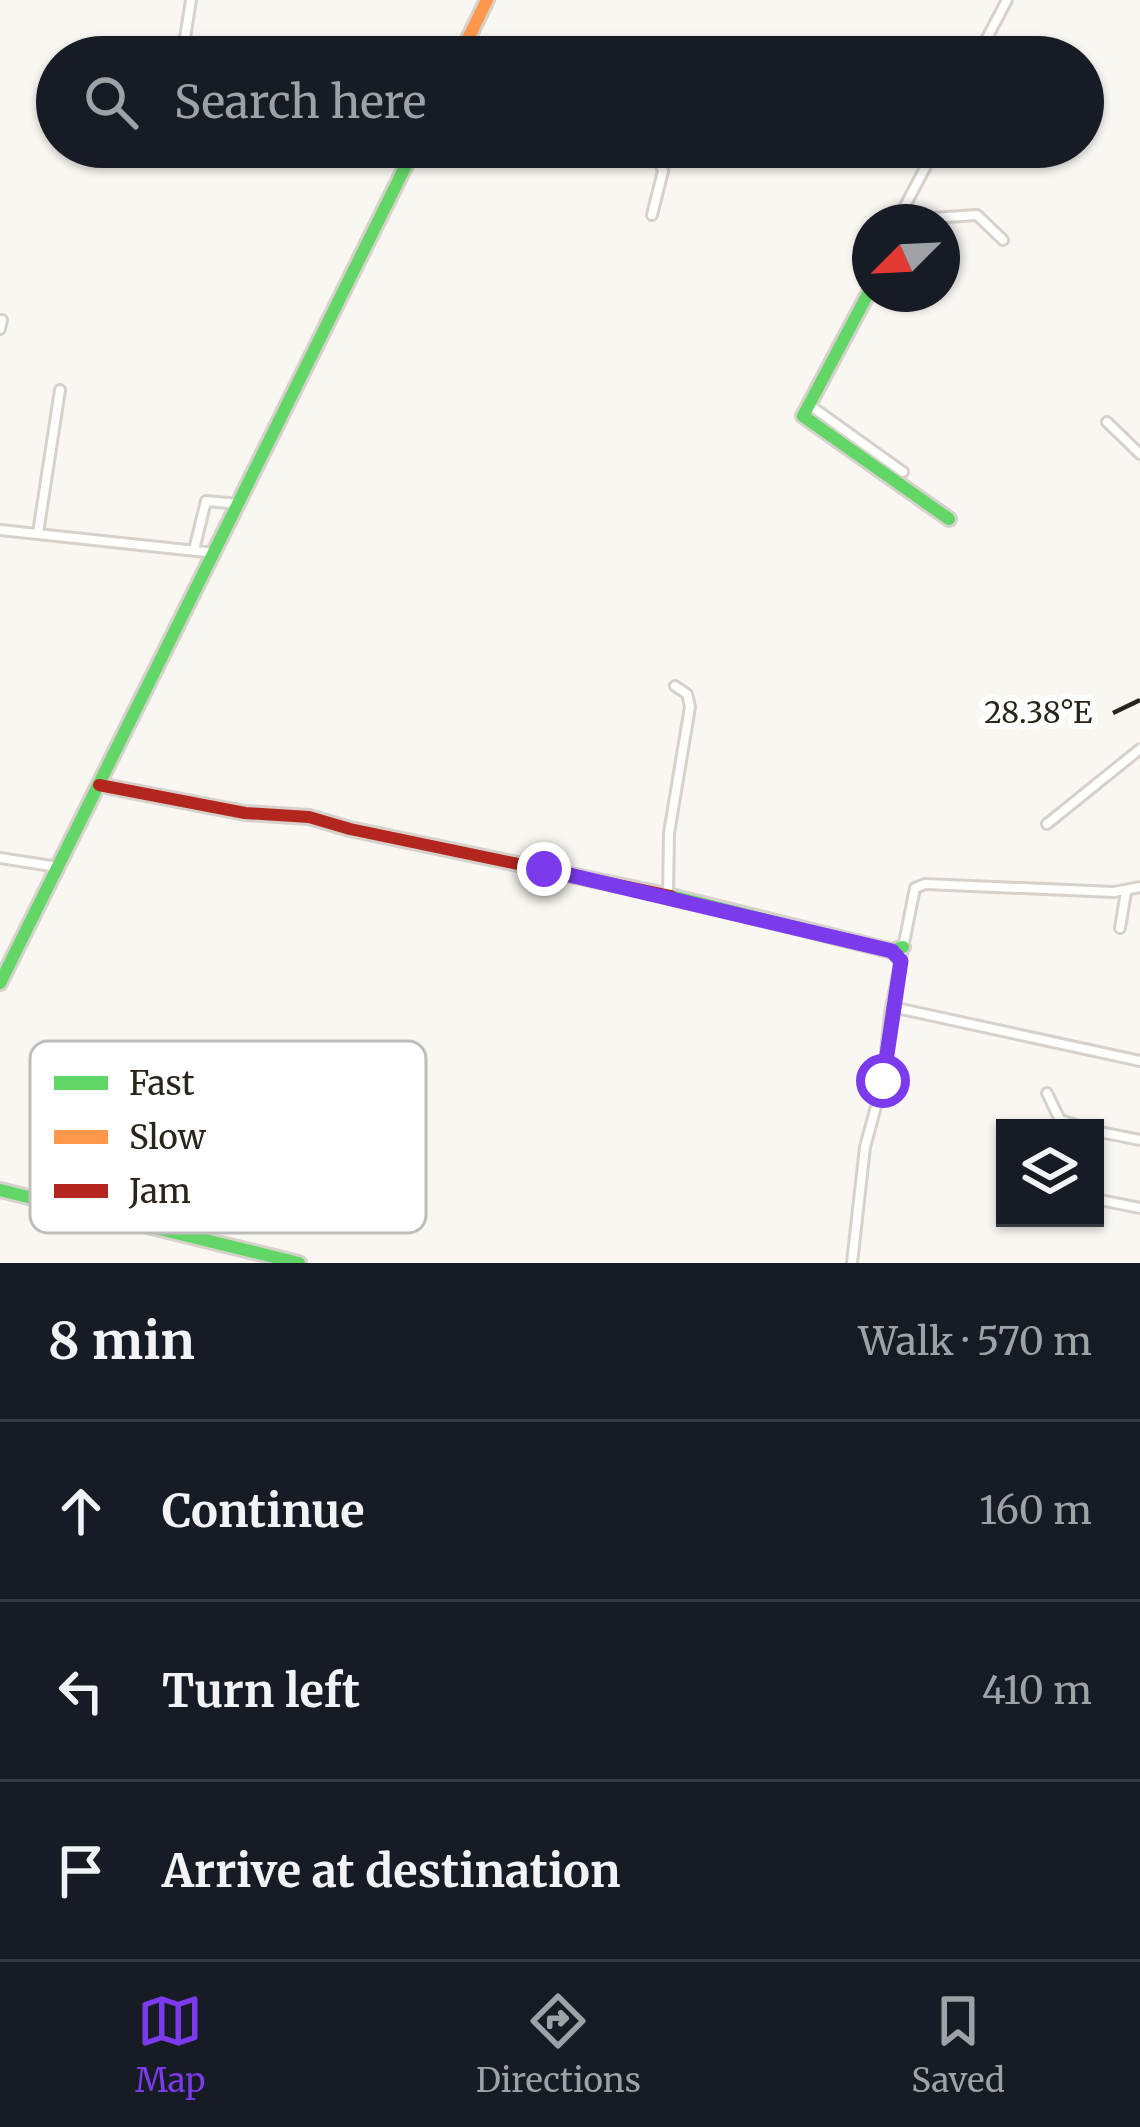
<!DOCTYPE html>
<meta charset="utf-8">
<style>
:root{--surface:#171b24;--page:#242831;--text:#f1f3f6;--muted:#9ea1a6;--line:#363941;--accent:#7c3aed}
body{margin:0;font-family:Merriweather,serif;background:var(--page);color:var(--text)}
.controls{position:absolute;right:36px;bottom:36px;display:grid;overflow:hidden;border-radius:0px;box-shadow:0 3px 9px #0004}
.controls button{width:108px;height:108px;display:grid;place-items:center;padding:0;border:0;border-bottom:3px solid var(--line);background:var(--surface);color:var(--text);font:60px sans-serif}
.compass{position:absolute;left:852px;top:204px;width:108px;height:108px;border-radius:50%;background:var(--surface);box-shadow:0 3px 9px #0004;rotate:246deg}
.stop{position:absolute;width:36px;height:36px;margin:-27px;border:9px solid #7c3aed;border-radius:50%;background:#fff}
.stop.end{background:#7c3aed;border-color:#fff;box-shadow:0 3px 12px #0008}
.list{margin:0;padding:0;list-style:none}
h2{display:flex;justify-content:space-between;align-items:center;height:156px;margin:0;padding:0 48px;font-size:51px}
h2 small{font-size:39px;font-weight:400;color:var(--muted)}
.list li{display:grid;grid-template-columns:78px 1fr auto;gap:36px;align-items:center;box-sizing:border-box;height:180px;padding:0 48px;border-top:3px solid var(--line)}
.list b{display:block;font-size:45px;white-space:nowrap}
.list em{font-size:39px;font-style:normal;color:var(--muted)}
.icon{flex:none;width:66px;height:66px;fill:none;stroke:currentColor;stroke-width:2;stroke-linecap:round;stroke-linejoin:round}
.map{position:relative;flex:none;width:1140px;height:1263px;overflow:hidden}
.search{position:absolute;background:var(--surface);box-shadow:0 3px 9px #0004;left:36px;right:36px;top:36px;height:132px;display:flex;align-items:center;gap:30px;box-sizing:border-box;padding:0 42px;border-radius:66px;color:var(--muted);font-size:45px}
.sheet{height:696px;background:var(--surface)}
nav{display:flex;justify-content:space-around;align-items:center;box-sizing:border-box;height:168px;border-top:3px solid var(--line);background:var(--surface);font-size:33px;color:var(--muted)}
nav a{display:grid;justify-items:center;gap:6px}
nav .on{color:var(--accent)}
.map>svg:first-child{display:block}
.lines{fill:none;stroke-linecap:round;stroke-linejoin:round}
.street-casing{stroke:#d6d1cb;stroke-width:14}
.fast-casing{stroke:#d6d1cb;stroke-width:18}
.slow-casing{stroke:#d6d1cb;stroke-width:18}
.jam-casing{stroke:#d6d1cb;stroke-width:18}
.street{stroke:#fefefd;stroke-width:8}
.fast{stroke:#63d668;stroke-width:12}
.slow{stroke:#ff974d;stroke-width:12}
.jam{stroke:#b3261e;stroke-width:12}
.route{stroke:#7c3aed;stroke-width:15}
.ticks{fill:none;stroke:#2a241b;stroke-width:4.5}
.key{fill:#fff;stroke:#bfbdbb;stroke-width:3}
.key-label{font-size:33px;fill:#2a241b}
.ticks-label{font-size:30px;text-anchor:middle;fill:#2a241b;stroke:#fff;stroke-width:12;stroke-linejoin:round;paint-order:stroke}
</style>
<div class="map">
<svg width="1140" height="1263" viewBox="0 0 1140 1263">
<rect width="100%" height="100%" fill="#faf6f2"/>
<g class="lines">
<g class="street-casing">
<path id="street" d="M182 57 191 0
M977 57 1007 0
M414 147C462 160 503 170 549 147
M652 215 663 171 654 147
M902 220 977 215 1003 240
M901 221 904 208 936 147
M0 329 2 320
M808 404 903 472
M1107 422 1140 454
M0 530 215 553
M38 533 60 390
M194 550 206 501 239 504
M1047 824 1140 749
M0 858 58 867
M668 895 669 833 690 707 687 694 675 686
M1120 928 1126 892
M892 1007 1140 1061
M1047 1093 1060 1120 1085 1128
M1095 1131 1140 1140
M1095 1199 1140 1208
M852 1263 865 1147 883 1081 890 1013 915 888 925 884 1114 892 1140 887"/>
</g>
<g class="fast-casing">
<path id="fast" d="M870 290 803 416 949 519
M671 896 892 951 903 947
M0 983 415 147
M0 1190 299 1263"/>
</g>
<g class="slow-casing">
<path id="slow" d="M459 57 487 0"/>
</g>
<g class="jam-casing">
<path id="jam" d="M99 785 245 813 309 817 350 829 671 896"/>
</g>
<use href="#street" class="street"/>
<use href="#fast" class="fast"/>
<use href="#slow" class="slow"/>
<use href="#jam" class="jam"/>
</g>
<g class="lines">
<path class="route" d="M544 869 892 951 901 961 883 1081"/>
</g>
<path class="ticks" d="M1113 713 1140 700"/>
<rect x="30" y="1041" width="396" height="192" rx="18" class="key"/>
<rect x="54" y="1076" width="54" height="14" fill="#63d668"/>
<rect x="54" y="1130" width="54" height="14" fill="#ff974d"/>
<rect x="54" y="1184" width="54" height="14" fill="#b3261e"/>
<g class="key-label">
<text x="129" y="1095">Fast</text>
<text x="129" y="1149">Slow</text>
<text x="129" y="1203">Jam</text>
</g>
<g class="ticks-label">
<text x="1038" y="723">28.38°E</text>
</g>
</svg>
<div class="controls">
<button><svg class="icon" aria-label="layers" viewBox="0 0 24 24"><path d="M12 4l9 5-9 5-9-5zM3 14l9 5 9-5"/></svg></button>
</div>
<svg class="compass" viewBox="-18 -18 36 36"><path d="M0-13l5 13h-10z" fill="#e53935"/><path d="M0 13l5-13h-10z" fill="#9ea1a6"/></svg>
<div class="stop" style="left:883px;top:1081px"></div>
<div class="stop end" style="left:544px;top:869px"></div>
<div class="search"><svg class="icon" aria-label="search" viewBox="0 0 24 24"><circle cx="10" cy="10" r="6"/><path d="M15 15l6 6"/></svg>Search here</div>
</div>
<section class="sheet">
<h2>8 min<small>Walk · 570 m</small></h2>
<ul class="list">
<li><svg class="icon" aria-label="ahead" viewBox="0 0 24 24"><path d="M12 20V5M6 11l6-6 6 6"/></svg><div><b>Continue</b></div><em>160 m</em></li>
<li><svg class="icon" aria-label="left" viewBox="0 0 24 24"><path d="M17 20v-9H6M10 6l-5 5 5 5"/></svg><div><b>Turn left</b></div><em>410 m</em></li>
<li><svg class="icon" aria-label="arrive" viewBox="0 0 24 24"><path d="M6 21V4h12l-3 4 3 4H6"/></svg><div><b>Arrive at destination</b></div></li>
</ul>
</section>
<nav>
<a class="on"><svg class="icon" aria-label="map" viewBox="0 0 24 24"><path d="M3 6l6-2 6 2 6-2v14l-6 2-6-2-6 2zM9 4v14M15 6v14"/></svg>Map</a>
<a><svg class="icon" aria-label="directions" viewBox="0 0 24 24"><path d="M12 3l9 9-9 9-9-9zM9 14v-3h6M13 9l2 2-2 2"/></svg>Directions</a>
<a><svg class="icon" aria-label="saved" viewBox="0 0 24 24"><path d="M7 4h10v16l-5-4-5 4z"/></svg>Saved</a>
</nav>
